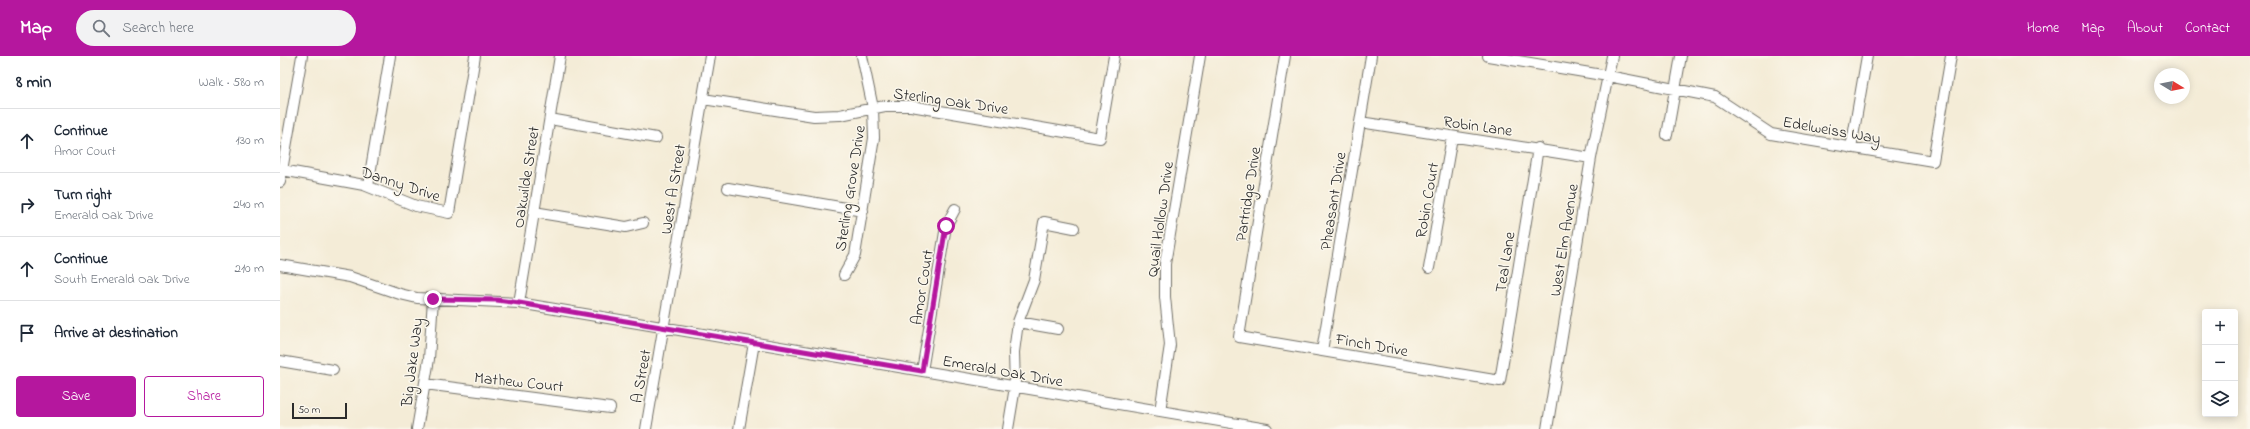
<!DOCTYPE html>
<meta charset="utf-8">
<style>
:root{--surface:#fff;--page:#f2f2f3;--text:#1f2937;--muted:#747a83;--line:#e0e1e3;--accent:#b5179e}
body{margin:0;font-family:"Indie Flower",sans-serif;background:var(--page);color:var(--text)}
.controls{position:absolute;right:12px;bottom:12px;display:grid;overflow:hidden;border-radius:4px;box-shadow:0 2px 10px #0003}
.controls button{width:36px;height:36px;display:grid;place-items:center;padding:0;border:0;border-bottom:1px solid var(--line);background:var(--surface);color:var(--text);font:20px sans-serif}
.compass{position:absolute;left:1874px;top:12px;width:36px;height:36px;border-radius:50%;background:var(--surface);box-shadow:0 2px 10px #0003;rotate:100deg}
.scale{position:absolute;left:12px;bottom:10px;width:55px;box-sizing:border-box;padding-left:4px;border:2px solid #2b2b2b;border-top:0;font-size:11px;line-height:14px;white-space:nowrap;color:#2b2b2b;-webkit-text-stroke:3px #fbf7ec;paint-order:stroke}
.stop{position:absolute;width:12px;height:12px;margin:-9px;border:3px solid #b5179e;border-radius:50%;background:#fff}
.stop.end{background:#b5179e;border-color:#fff;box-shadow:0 1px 4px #0008}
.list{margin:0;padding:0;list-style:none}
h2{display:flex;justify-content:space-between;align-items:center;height:52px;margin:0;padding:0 16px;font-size:17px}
h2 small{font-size:13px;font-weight:400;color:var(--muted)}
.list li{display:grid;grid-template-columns:26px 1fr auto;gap:12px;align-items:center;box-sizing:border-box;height:64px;padding:0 16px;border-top:1px solid var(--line)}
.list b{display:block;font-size:15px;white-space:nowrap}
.list p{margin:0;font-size:13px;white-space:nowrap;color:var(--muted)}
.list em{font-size:13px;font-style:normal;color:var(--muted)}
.actions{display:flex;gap:8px;padding:12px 16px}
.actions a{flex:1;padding:9px 0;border:1px solid var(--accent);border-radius:4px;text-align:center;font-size:14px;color:var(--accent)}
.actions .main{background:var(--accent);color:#fff}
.icon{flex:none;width:22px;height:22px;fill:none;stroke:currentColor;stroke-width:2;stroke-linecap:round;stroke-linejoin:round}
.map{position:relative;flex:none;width:1970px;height:373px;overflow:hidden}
header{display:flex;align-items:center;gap:24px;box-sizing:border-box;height:56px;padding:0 20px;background:var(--accent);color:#fff}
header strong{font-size:19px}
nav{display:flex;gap:22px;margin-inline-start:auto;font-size:14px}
.search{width:280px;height:36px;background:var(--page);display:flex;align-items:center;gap:10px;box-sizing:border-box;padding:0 14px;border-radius:22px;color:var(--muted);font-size:15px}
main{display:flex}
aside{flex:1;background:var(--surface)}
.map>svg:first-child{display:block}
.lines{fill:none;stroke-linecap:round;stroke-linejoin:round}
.minor-casing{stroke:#716f67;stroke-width:12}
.minor{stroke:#fff;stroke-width:10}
.route{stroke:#b5179e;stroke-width:5}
.labels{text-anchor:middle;stroke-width:3;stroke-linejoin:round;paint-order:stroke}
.street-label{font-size:16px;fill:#2b2b2b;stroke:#fbf7ec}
</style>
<header>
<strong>Map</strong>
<div class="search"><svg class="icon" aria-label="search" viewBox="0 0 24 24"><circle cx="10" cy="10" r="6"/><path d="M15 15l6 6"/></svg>Search here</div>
<nav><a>Home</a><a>Map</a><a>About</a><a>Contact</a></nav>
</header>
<main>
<aside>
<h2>8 min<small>Walk · 580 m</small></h2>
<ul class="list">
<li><svg class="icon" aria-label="ahead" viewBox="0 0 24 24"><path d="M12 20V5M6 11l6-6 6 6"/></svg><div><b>Continue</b><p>Amor Court</p></div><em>130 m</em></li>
<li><svg class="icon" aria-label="right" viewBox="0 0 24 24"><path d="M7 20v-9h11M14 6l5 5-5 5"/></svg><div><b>Turn right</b><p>Emerald Oak Drive</p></div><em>240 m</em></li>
<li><svg class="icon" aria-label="ahead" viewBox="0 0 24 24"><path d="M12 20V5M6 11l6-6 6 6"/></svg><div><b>Continue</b><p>South Emerald Oak Drive</p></div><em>210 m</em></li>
<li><svg class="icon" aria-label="arrive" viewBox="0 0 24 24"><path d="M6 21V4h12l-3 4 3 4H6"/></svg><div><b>Arrive at destination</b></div></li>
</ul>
<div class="actions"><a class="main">Save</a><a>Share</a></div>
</aside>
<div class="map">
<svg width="1970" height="373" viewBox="0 0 1970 373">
<rect width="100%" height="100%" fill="#fbf7ec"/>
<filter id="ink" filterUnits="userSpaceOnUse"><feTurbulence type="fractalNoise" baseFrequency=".025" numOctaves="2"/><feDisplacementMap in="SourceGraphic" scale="8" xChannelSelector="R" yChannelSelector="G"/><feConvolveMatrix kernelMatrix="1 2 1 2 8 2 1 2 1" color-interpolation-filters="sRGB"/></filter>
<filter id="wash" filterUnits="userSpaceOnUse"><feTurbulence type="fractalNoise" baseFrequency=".012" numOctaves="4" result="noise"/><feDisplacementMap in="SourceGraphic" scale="16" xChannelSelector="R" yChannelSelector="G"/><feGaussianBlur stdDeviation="0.9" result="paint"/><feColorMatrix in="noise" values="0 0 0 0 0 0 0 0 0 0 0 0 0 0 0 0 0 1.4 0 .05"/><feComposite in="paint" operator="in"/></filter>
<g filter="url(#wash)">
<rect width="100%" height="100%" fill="#f4ecd7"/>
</g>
<g filter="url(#ink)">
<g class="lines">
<g class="minor-casing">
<path id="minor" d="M1005 0 959 281 1220 325 1258 92
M1208 0 1328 20 1435 41 1491 78 1653 105 1671 0
M423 43 534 60 560 59 605 50H631L820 82 834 0
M270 63 376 82
M1080 66 1311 102
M1387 79 1401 0
M1571 92 1587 0
M2 114 84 129 136 150 169 157 195 0
M0 126 22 0
M88 130 110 0
M448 132 583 155
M254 156 346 171 363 167
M0 209 70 221 120 238 137 242 239 247 987 373
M1149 212 1172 81
M564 219 575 199 594 82 593 52 582 0
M239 247 280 0
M738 266 778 273
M1042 295 1091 0
M0 305 53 314
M642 315 666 170 675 153
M145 328 330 352
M880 355 890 289 885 241V208L920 0
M137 373 149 303 153 243
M366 373 430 0
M459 373 474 287
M728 373 735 331 734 296 738 266 754 224 764 166 794 172
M1267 373 1311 102 1332 0"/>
</g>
<use href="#minor" class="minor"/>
</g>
</g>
<g class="lines" filter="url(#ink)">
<path class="route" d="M153 243 217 244 239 247 642 315 666 170"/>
</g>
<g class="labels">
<g class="street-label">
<text transform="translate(671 44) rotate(8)" y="6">Sterling Oak Drive</text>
<text transform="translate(1198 69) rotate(8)" y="6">Robin Lane</text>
<text transform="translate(1552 73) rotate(10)" y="6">Edelweiss Way</text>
<text transform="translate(245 121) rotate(-81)" y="6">Oakwilde Street</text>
<text transform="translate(121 127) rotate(18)" y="6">Danny Drive</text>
<text transform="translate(569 132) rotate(-81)" y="6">Sterling Grove Drive</text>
<text transform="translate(392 133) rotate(-81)" y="6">West A Street</text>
<text transform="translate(967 138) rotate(-81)" y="6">Partridge Drive</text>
<text transform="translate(1146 144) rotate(-80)" y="6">Robin Court</text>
<text transform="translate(1052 145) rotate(-81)" y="6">Pheasant Drive</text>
<text transform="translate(879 163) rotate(-82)" y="6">Quail Hollow Drive</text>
<text transform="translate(1283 184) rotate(-81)" y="6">West Elm Avenue</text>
<text transform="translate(1224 206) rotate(-81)" y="6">Teal Lane</text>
<text transform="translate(641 231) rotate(-81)" y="6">Amor Court</text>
<text transform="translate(1092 288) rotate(10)" y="6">Finch Drive</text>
<text transform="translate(131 306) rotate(-83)" y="6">Big Jake Way</text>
<text transform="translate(723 314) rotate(10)" y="6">Emerald Oak Drive</text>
<text transform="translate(360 320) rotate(-80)" y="6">A Street</text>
<text transform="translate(239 325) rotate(6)" y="6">Mathew Court</text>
</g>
</g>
</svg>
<div class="controls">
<button>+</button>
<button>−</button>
<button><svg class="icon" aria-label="layers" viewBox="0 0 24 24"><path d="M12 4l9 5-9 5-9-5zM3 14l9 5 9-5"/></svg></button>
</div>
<svg class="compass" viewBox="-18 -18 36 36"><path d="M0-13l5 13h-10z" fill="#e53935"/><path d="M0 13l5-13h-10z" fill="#747a83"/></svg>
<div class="scale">50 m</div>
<div class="stop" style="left:666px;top:170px"></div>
<div class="stop end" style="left:153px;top:243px"></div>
</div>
</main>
